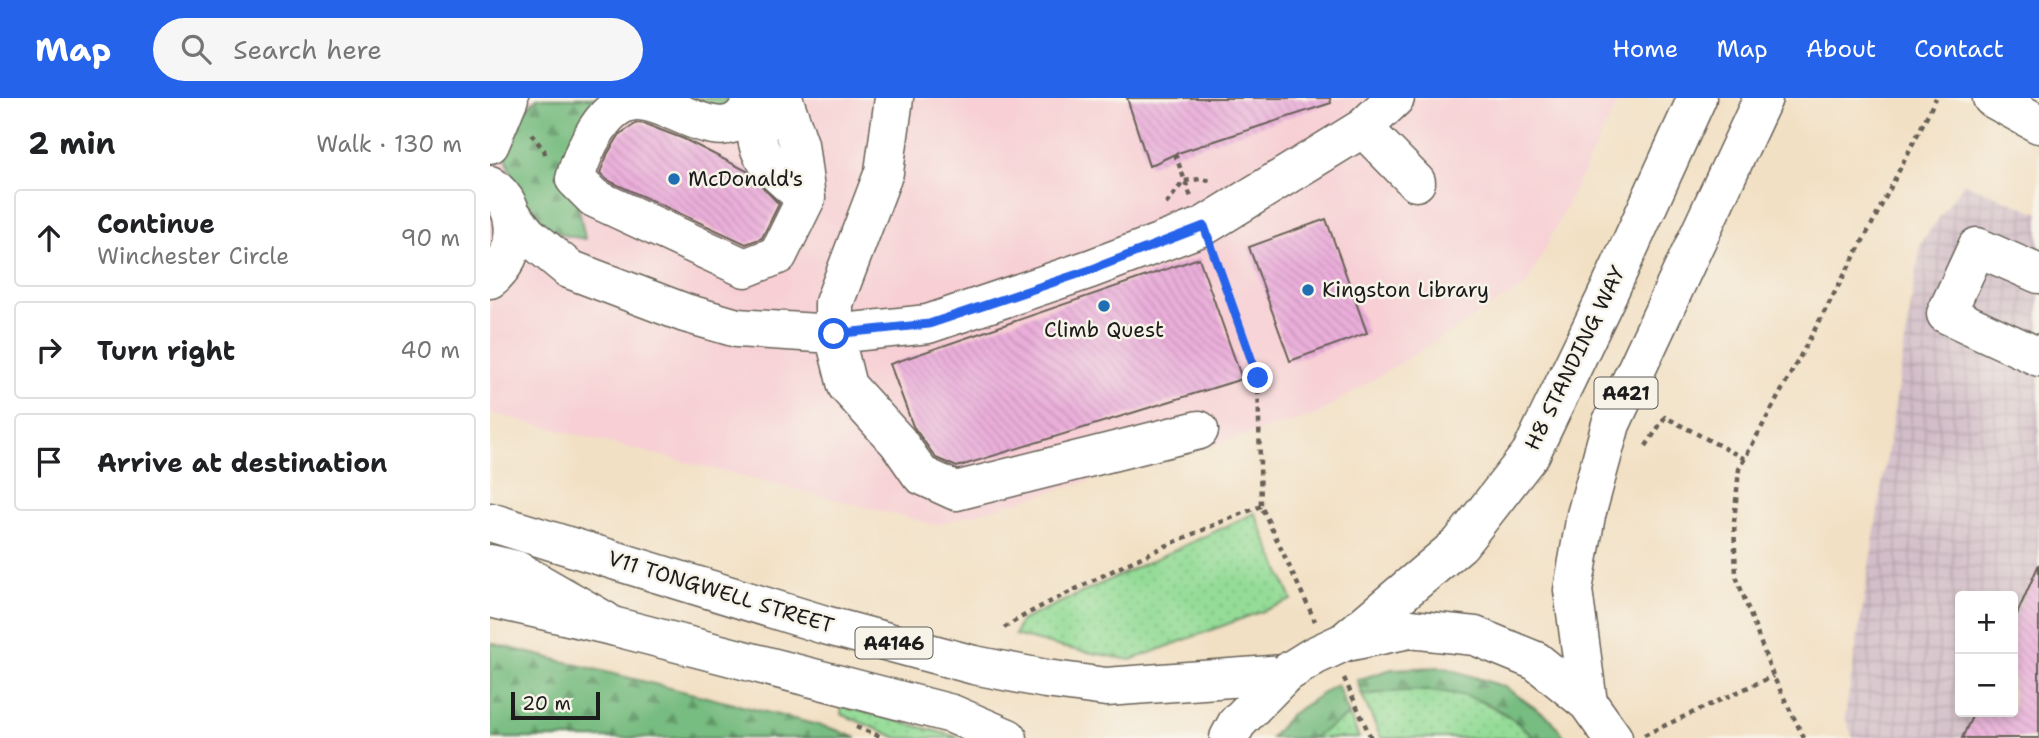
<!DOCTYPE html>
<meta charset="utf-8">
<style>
:root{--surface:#fff;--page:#f6f6f6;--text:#202124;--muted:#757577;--line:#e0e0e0;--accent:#2563eb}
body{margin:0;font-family:"Shantell Sans",sans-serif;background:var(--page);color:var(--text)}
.controls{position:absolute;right:21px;bottom:21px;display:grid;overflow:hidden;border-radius:7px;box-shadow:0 4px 10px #0003}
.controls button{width:63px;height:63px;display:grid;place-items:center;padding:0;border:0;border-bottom:2px solid var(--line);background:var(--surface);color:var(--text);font:35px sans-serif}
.scale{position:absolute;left:21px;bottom:18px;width:89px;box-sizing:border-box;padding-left:7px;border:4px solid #1c1c1c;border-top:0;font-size:19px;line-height:24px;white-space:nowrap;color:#1c1c1c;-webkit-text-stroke:5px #f7f3e8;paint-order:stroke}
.stop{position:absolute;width:21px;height:21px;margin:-16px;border:5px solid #2563eb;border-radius:50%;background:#fff}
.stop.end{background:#2563eb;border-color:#fff;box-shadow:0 2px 7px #0008}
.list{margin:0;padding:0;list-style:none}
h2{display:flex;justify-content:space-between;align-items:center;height:91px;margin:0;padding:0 28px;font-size:30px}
h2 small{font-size:23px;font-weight:400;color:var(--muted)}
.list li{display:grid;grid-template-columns:46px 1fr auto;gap:21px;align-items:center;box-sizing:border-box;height:98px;margin:0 14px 14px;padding:0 14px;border:2px solid var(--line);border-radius:7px}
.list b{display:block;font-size:26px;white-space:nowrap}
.list p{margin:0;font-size:23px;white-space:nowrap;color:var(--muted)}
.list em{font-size:23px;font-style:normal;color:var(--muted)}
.icon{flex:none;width:38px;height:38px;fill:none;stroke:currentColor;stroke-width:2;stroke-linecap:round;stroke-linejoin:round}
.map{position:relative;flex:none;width:1549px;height:640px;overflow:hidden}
header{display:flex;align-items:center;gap:42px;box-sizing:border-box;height:98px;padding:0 35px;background:var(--accent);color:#fff}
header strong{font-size:33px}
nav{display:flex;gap:38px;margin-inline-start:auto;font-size:24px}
.search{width:490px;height:63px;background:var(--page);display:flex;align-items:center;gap:18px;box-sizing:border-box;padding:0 24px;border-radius:38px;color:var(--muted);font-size:26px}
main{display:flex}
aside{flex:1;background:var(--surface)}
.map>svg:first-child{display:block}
.built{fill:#f7cfd4}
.industrial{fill:url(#industrial-grid);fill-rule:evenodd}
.grass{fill:url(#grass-dots);stroke:#587c5a;stroke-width:2}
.forest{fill:url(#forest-firs);stroke:#4a6c4e;stroke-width:2}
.building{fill:url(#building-back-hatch)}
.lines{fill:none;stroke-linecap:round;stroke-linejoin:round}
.minor-casing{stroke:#676157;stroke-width:41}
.highway-casing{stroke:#676157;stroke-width:41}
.path{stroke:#676157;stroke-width:4.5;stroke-dasharray:5 5;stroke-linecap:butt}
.minor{stroke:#fff;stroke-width:38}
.highway{stroke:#fff;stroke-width:38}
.highway-bridge-casing{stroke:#676157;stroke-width:41;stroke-linecap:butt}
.highway-bridge{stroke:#fff;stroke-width:38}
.route{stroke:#2563eb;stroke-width:9}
.poi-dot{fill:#1f6fb2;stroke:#f7f3e8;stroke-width:2.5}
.labels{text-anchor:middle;stroke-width:5;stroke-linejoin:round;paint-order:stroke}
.shield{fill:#f7f3e8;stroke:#5e5c59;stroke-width:2}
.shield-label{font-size:19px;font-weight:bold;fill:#1c1c1c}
.poi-label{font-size:21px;fill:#1c1c1c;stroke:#f7f3e8;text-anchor:start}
.street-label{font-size:21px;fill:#1c1c1c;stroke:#f7f3e8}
</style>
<header>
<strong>Map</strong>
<div class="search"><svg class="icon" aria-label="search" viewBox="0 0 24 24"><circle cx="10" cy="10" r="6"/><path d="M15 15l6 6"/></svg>Search here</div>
<nav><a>Home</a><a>Map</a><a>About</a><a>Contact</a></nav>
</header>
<main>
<aside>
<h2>2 min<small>Walk · 130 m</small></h2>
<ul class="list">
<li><svg class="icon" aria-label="ahead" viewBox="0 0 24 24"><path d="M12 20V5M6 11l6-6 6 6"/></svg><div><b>Continue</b><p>Winchester Circle</p></div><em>90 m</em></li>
<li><svg class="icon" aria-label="right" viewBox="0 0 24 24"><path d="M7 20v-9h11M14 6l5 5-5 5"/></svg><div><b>Turn right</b></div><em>40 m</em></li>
<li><svg class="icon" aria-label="arrive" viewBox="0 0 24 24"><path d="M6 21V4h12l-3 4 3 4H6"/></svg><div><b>Arrive at destination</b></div></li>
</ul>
</aside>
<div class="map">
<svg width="1549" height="640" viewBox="0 0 1549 640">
<defs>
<pattern id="industrial-grid" width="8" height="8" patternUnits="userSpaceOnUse" patternTransform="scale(1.75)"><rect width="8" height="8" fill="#d2bdc8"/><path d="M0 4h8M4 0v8" fill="none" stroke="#b4a2ab"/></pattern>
<pattern id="grass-dots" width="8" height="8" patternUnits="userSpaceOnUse" patternTransform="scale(1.75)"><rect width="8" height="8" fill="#94dc97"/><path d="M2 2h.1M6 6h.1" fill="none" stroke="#7fbc82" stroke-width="1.8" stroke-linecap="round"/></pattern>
<pattern id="forest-firs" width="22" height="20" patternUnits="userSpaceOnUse" patternTransform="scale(1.75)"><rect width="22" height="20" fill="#77bc80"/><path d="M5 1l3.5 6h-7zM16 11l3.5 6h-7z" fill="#619868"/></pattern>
<pattern id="building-back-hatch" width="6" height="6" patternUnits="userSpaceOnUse" patternTransform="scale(1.75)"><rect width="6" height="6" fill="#eaaeda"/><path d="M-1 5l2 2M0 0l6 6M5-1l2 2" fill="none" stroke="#c895ba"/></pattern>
</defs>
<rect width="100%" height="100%" fill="#f7f3e8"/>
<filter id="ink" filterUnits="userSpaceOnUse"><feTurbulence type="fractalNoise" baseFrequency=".0143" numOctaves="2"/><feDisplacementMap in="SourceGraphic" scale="14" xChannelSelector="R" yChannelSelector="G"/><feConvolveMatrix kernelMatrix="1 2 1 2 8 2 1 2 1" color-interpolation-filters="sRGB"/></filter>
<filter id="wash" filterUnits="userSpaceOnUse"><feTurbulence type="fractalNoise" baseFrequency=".00686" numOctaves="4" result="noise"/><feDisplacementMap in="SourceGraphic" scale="28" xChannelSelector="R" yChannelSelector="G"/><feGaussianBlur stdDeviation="1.57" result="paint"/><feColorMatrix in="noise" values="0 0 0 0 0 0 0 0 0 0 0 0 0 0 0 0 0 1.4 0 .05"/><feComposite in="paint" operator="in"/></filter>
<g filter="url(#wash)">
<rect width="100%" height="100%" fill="#f2e0c4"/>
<path class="built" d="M0 0H1130L1037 187 826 317 447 427 0 315Z"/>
<path class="industrial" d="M1474 85 1549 115V640H1363L1355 619 1431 145ZM1470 498H1523V614H1470Z"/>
<path class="grass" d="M765 415 802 502 641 562 575 550 525 537 530 523Z
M912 591C927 592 943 590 957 593 989 598 1022 617 1044 640H891L872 597Z
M352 608 471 640H408L351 616Z
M859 617 869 640H822Z"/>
<path class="forest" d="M47 0H136L88 106 95 141 78 138 61 133 32 99 19 70 15 55 32 15Z
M172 0H254L249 12Z
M0 545 344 631 367 640H0Z
M953 569 1015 589 1062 622 1075 640H1044C994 588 939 588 872 597L867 582 902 571Z
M847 586 859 617 822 640H781L800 617Z"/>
<g id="blocks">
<path class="building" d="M637 0H840L841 5 685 56 659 68Z
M147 25 155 26 194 41 257 73 289 106 272 140 256 146 117 82 110 75 118 55 130 36Z
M836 121 877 235 800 263 759 149Z
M709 160 752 281 467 369 446 360 423 328 400 266Z
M1549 466V640H1472L1484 614H1523V525Z"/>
</g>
</g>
<g filter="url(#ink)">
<use href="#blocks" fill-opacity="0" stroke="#676157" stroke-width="2"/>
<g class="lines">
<g class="minor-casing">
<path id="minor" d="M263 0C241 62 183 0 145 3 113 5 92 55 85 81L104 100 255 170 288 157 316 100 309 46 293 0
M284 0C279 7 272 16 269 24 258 58 294 81 316 100
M404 0 394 74 344 205V236L357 288 408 344 431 377 466 393 709 332
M1502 0 1549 26
M873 30 926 84
M0 46 19 0
M0 87C33 110 30 157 0 181
M22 117 38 137 79 171 195 215 247 230 344 236 438 226 600 171 714 128 873 30 905 0
M1549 176 1487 149 1456 216 1549 259
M0 466 26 472 115 523"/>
</g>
<g class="highway-casing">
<path id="highway" d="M0 424 335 527 484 567 556 581 616 589 795 576
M0 500 126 529 462 616 518 640
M854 544 970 446 1041 355 1121 189 1207 0
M857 544 920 531 985 538 1046 563 1098 605 1123 640
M1098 605 1083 492 1096 417 1121 326 1273 0
M739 640 747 625 795 576"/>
</g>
<path class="path" d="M41 36 54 52 56 61
M685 56 701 99
M676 106 694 83 710 81 722 83
M725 159 768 280 771 408 825 523
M1156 348 1175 319 1255 361
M514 530C538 514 564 502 590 489 649 459 710 432 771 408
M854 580 881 640
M366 629 394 640
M1154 637 1283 578
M1314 640 1283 578 1246 478 1244 424 1249 371 1382 126 1446 0"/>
<use href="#minor" class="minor"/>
<use href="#highway" class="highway"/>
<g class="highway-bridge-casing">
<path id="highway-bridge" d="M795 576 824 558 854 544"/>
</g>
<use href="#highway-bridge" class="highway-bridge"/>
</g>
</g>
<g class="lines" filter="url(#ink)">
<path class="route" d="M344 236 439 226 600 172 714 128 768 280"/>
</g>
<g class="poi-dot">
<circle cx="184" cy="81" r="7"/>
<circle cx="818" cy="192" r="7"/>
<circle cx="614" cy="208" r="7"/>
</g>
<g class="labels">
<g class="shield">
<rect x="1104.5" y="279.5" width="63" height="31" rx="5"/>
<rect x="365.5" y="529.5" width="77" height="31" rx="5"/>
</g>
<g class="shield-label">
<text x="1136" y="302">A421</text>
<text x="404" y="552">A4146</text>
</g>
<g class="poi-label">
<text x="198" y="88">McDonald's</text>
<text x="832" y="199">Kingston Library</text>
<text x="614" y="239" text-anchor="middle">Climb Quest</text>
</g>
<g class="street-label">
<text transform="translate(1085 260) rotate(-64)" y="7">H8 STANDING WAY</text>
<text transform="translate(231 494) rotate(17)" y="7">V11 TONGWELL STREET</text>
</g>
</g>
</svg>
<div class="controls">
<button>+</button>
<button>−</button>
</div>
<div class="scale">20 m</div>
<div class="stop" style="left:344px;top:236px"></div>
<div class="stop end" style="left:768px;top:280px"></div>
</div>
</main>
